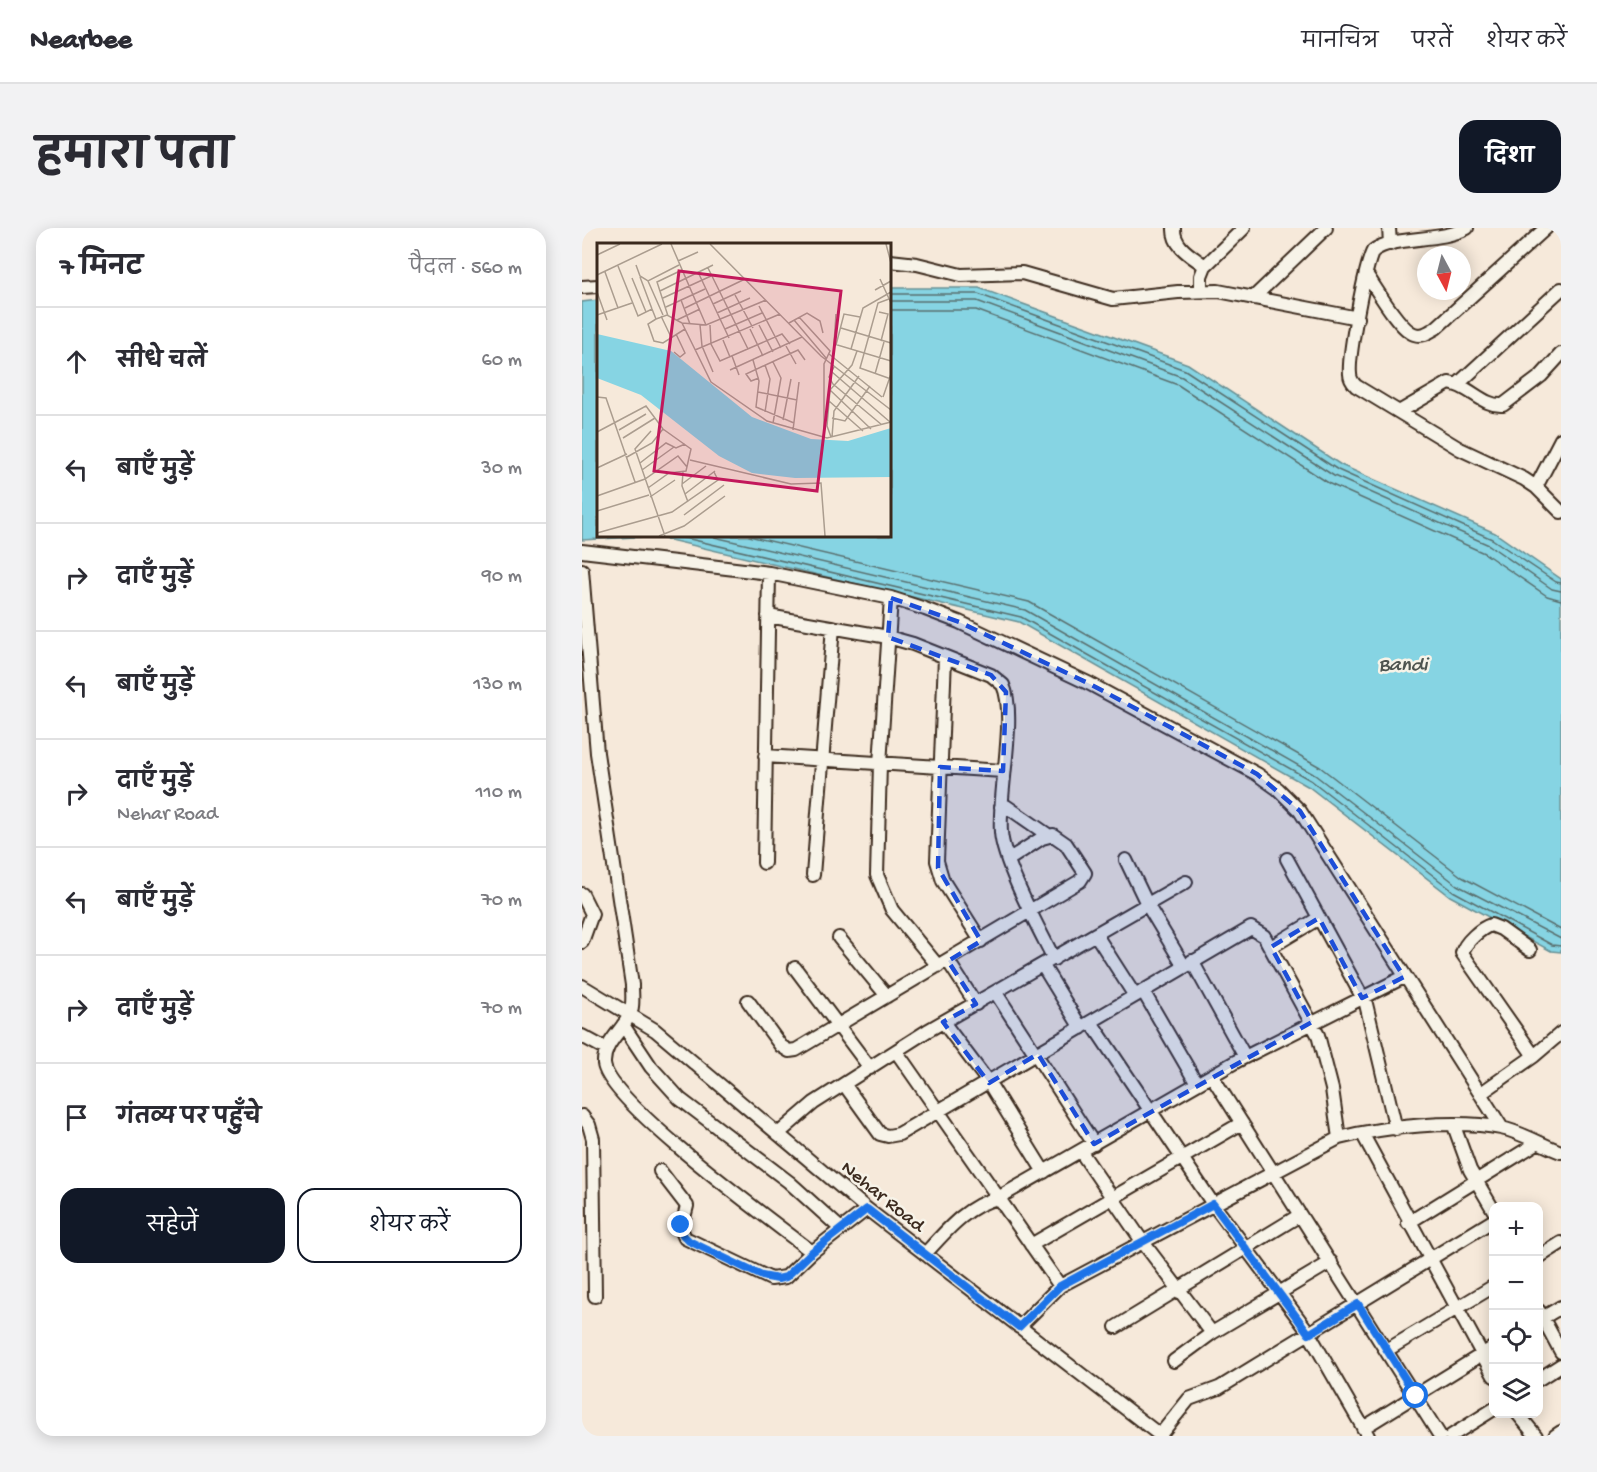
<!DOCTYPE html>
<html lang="hi">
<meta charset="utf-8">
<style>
:root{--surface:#fff;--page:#f2f2f3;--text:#2b2b33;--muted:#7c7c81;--line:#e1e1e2;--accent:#111827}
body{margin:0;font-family:"Gochi Hand","Playpen Sans Deva",sans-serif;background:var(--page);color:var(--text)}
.controls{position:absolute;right:18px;bottom:18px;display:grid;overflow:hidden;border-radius:12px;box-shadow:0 3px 15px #0003}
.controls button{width:54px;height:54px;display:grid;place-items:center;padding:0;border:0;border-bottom:2px solid var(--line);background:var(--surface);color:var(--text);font:30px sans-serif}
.compass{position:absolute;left:835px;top:18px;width:54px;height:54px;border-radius:50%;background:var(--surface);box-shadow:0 3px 15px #0003;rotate:173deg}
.stop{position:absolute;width:18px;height:18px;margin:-14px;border:4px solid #1a73e8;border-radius:50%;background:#fff}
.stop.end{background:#1a73e8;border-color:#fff;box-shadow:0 2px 6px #0008}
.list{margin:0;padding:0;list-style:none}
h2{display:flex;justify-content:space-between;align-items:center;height:78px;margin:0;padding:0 24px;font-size:26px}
h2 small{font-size:20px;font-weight:400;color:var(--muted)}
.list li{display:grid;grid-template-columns:39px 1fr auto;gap:18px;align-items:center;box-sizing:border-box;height:108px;padding:0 24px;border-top:2px solid var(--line)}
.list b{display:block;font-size:22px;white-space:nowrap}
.list p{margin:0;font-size:20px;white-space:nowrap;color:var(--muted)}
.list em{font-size:20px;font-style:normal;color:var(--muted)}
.actions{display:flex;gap:12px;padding:18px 24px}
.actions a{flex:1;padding:14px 0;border:2px solid var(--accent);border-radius:18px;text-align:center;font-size:21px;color:var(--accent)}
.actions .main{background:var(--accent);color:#fff}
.icon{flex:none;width:33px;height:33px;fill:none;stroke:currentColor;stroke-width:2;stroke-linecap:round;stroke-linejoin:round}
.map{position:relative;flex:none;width:979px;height:1208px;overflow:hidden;border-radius:18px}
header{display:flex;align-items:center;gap:36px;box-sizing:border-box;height:84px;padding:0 30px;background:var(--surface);border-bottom:2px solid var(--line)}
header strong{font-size:28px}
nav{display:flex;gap:33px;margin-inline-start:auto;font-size:21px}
.intro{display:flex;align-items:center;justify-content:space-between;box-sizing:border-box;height:144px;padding:0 36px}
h1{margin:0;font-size:42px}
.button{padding:15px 27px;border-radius:18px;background:var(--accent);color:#fff;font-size:21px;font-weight:700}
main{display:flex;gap:36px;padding:0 36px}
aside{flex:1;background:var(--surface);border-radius:18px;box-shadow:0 3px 15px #0003}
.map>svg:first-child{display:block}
.water{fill:#86d4e3;stroke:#689094;stroke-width:1.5}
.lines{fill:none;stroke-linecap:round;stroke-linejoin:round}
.shore{stroke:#596e6d;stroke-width:1.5}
.minor-casing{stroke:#3b2a1e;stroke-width:16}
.minor{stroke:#f7f3e8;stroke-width:12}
.route{stroke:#1a73e8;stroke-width:8}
.marked{fill:#1d4ed8;fill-opacity:0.2;stroke:#1d4ed8;stroke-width:4.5;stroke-dasharray:12 8;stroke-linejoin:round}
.labels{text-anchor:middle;stroke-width:5;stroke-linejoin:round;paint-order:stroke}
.street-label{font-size:20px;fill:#3b2a1e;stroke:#f7f3e8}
.water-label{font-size:21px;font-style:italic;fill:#4e544f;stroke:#f7f3e8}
.inset-road{fill:none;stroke:#ab9d8f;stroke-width:1.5}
.view{fill:#c2185b;fill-opacity:0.15;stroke:#c2185b;stroke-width:3}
.inset-edge{fill:none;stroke:#3b2a1e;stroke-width:3}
</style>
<header>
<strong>Nearbee</strong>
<nav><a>मानचित्र</a><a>परतें</a><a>शेयर करें</a></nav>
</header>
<div class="intro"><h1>हमारा पता</h1><a class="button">दिशा</a></div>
<main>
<aside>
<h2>7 मिनट<small>पैदल · 560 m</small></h2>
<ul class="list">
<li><svg class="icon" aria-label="ahead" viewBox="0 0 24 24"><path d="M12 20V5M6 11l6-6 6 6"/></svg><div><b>सीधे चलें</b></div><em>60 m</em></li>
<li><svg class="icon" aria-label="left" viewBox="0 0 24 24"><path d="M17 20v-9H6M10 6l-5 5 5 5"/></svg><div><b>बाएँ मुड़ें</b></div><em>30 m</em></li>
<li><svg class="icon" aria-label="right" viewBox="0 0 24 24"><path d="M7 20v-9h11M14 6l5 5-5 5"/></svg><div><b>दाएँ मुड़ें</b></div><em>90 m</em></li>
<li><svg class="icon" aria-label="left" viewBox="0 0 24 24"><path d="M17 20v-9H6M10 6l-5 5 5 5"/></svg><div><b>बाएँ मुड़ें</b></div><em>130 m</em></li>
<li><svg class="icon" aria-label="right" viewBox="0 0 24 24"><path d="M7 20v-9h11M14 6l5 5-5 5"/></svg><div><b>दाएँ मुड़ें</b><p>Nehar Road</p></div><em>110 m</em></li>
<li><svg class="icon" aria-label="left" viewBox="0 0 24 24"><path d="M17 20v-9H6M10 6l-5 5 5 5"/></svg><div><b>बाएँ मुड़ें</b></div><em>70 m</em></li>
<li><svg class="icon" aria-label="right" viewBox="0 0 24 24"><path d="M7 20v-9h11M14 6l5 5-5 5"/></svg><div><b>दाएँ मुड़ें</b></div><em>70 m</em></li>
<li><svg class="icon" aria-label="arrive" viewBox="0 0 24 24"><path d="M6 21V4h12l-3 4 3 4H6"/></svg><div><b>गंतव्य पर पहुँचे</b></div></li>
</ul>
<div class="actions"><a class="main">सहेजें</a><a>शेयर करें</a></div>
</aside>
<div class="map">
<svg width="979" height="1208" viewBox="0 0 979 1208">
<rect width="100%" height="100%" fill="#f6e9da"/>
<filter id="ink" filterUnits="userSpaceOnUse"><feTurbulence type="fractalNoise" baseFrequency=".0167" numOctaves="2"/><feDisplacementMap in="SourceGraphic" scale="12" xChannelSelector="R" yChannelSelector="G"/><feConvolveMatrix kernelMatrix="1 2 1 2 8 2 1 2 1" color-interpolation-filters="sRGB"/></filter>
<g filter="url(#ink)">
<path class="water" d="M308 60H397L606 136 759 237 913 305 979 351V724L969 723 868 668 727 559 437 394 71 308 0 312V74L16 72V308H308Z"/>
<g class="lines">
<path class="shore" d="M308 66H396L603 142 756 242 910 311 974 354 979 355
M308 73H395L600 149 752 248 907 317 970 361 979 363
M308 82H394L596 157 748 256 902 325 965 368 979 372
M95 308 439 389 730 553 871 663 970 717 979 718
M128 308 443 382 733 547 875 657 979 711
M167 308 447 374 738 539 880 649 979 702"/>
<g class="minor-casing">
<path id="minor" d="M592 0C591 19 610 28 623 38
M807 0 808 16
M885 0C857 15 811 7 791 23 783 38 766 128 768 146 768 151 770 154 774 158L878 221 942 251 954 259 979 284
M308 33 335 36 379 47 440 45 531 71 596 64 636 63 776 90
M784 46C794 60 817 101 832 106 841 109 847 104 854 100L964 0
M0 59 16 58
M619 62V48L623 38 662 0
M672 69 744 0
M876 156 979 61
M817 184 867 155C887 157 901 179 921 177L959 148 979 126
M954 259 979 211
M0 323 187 345 309 370 343 381 377 394 508 456 675 546 696 561 718 583 920 900
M0 342 15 525 50 757C50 767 52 780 47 788 39 804 21 816 22 836 26 874 193 995 230 1024
M309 370 298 536 295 647 310 682 356 738
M186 388 306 409 331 416 409 447 421 457C435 487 416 566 419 604 421 635 457 701 472 731
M363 429 355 633 361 653 399 713
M183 528 421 543
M419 579 424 578 466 607
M705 631 784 776 814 901
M544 632 566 678 602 738
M182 635 187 345
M231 647 251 399
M0 666 10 686 0 714
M514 707 553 768
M257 710 305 768
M689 719 737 690
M948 722 919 701 909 697C899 700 883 714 880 725L952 828
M366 733 394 776
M610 733 663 829
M461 738 499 800
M213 740 288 840
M0 758 73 802 285 981 579 1208
M561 763 615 856
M414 765 512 916
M166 773 199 818 207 823 214 822 498 653 503 645 484 616 471 607 460 610 426 632
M361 794 407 855 462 944
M509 794 631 976 725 1102 786 1208
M41 797 69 839 98 871 207 954 259 1001
M0 808 24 821
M314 823 478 1058
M630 848 858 1208
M262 856 298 906 306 908 317 906 669 700 682 708 736 807 750 861 757 910
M898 866 952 828 979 805
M0 888 7 897 11 911 13 1068
M872 898 888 942 912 983
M780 905 912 1148
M196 906 232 875 345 803 604 654
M499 924 560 1013 630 1105
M78 943 105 978 99 1001 103 1010 189 1051 204 1049 230 1024 285 981
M826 995 955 915
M449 1017 660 895
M343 1026C363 1004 385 977 416 970L655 833 822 749
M957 1029 979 1015
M957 1083 979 1124
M957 1092 979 1079
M437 1099 478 1058 757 910C800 899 875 891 919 900 939 904 960 917 979 924
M534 1099 718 987
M805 1122 912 1058
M592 1133 630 1105 749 1034
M957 1151 979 1137
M936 1186 954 1208
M781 1200 912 1119
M578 1207 607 1171 637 1160 912 992
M869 1208 912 1181
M973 1208 979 1204"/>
</g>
<use href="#minor" class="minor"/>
</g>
</g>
<g class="lines" filter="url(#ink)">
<path class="route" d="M99 997 101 1007 107 1013 180 1048 196 1051 204 1049 230 1024 285 981 437 1099 478 1058 631 976 727 1106 776 1076 834 1168"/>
</g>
<path class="marked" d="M309 370 377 394 508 456 675 546 718 583 822 749 780 770 737 690 689 719 730 794 512 916 456 826 407 855 361 794 394 776 366 733 399 713 356 640 358 539 421 543 424 464 409 447 306 409Z"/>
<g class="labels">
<g class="street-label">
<text transform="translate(302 967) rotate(39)" y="7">Nehar Road</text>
</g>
<g class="water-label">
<text x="821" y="442">Bandi</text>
</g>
</g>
<g transform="translate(15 15)">
<rect width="294" height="294" fill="#f6e9da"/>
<path d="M0 91 74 108 155 174 214 196 251 198 294 185V234L198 235 155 230 122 213 44 152 0 135Z" fill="#86d4e3"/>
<path class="inset-road" d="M74 1 109 82M113 1 224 113 294 167M289 1 294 20M0 12 23 1M81 18 101 9M39 22 43 33 51 38 82 22M21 23 41 73 55 66 59 76 70 72 85 80 109 82 169 57M111 25 151 106M8 29 21 65M101 29 132 95M0 32 65 1M43 34 55 66M35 35 49 69M283 36 294 60M51 38 66 72M278 47 294 38M63 48 116 22M0 49 10 77M138 52 156 85M66 55 114 33M292 56 281 60 263 125 294 136M84 57 93 81M116 61 144 48M162 63 184 105M69 64 108 46M88 65 148 36M282 69 291 71 284 98M120 70 153 55M239 71 237 101 294 118M0 72 35 60M64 73 74 94M71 73 60 39 85 27M202 74 233 108 227 121V194M59 76 51 81 57 98 66 100 88 86M80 77 103 66M197 77 229 115M85 80 114 139 170 178 230 195 294 179M192 80 210 70 223 78 226 90M103 82 105 103 116 129M113 82 114 101 123 118 185 91 193 101M162 82 176 109M244 85 294 100M128 86 165 70M153 86 166 113M126 97 133 114M239 102 247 71 263 74M189 103 199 121M254 106 266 65 294 49M98 107 183 71M77 109 83 114 88 110 79 91M232 111 285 154M135 113 142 132M156 117 162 138 159 164 197 180M176 119 184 135 176 180M168 122 173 136 168 169M237 124 232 134 236 141 285 182M133 127 205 94M235 129 293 179M278 131 287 99M162 135 154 138 149 131 201 107 208 117M233 147 274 186M161 149 200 157M0 154 9 155 38 239M286 154 294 131M232 158 266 188M235 175 248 178 273 143M186 177 194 136M22 187 49 171M196 187 202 139M54 188 38 206 68 293M0 189 49 163 66 186 94 206 89 228 72 230 51 245M234 194 230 183 233 147 255 122 260 108M235 194 237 168 262 133M26 195 58 175M30 214 55 200 66 186M93 217 194 241 224 240 228 293M43 220 69 200 79 205 88 201M0 225 30 211M45 227 77 204M86 229 85 243 91 259M85 241 109 223M88 251 118 228M0 253 48 236 81 213 90 224M53 254 78 237M0 268 52 252M87 272 127 242M0 290 75 269 121 237 117 229M62 293 87 283 128 253"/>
<path class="view" d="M82 28 244 48 220 248 57 228Z"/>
<rect width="294" height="294" class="inset-edge"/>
</g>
</svg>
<div class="controls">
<button>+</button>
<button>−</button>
<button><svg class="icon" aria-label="locate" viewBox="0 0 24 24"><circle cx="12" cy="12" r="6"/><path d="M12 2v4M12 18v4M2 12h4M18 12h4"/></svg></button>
<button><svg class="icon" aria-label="layers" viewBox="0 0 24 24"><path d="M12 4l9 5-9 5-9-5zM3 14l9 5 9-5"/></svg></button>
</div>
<svg class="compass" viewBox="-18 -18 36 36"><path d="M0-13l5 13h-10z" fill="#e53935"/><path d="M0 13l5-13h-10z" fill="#7c7c81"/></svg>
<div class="stop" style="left:834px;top:1168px"></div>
<div class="stop end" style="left:99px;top:997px"></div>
</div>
</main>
